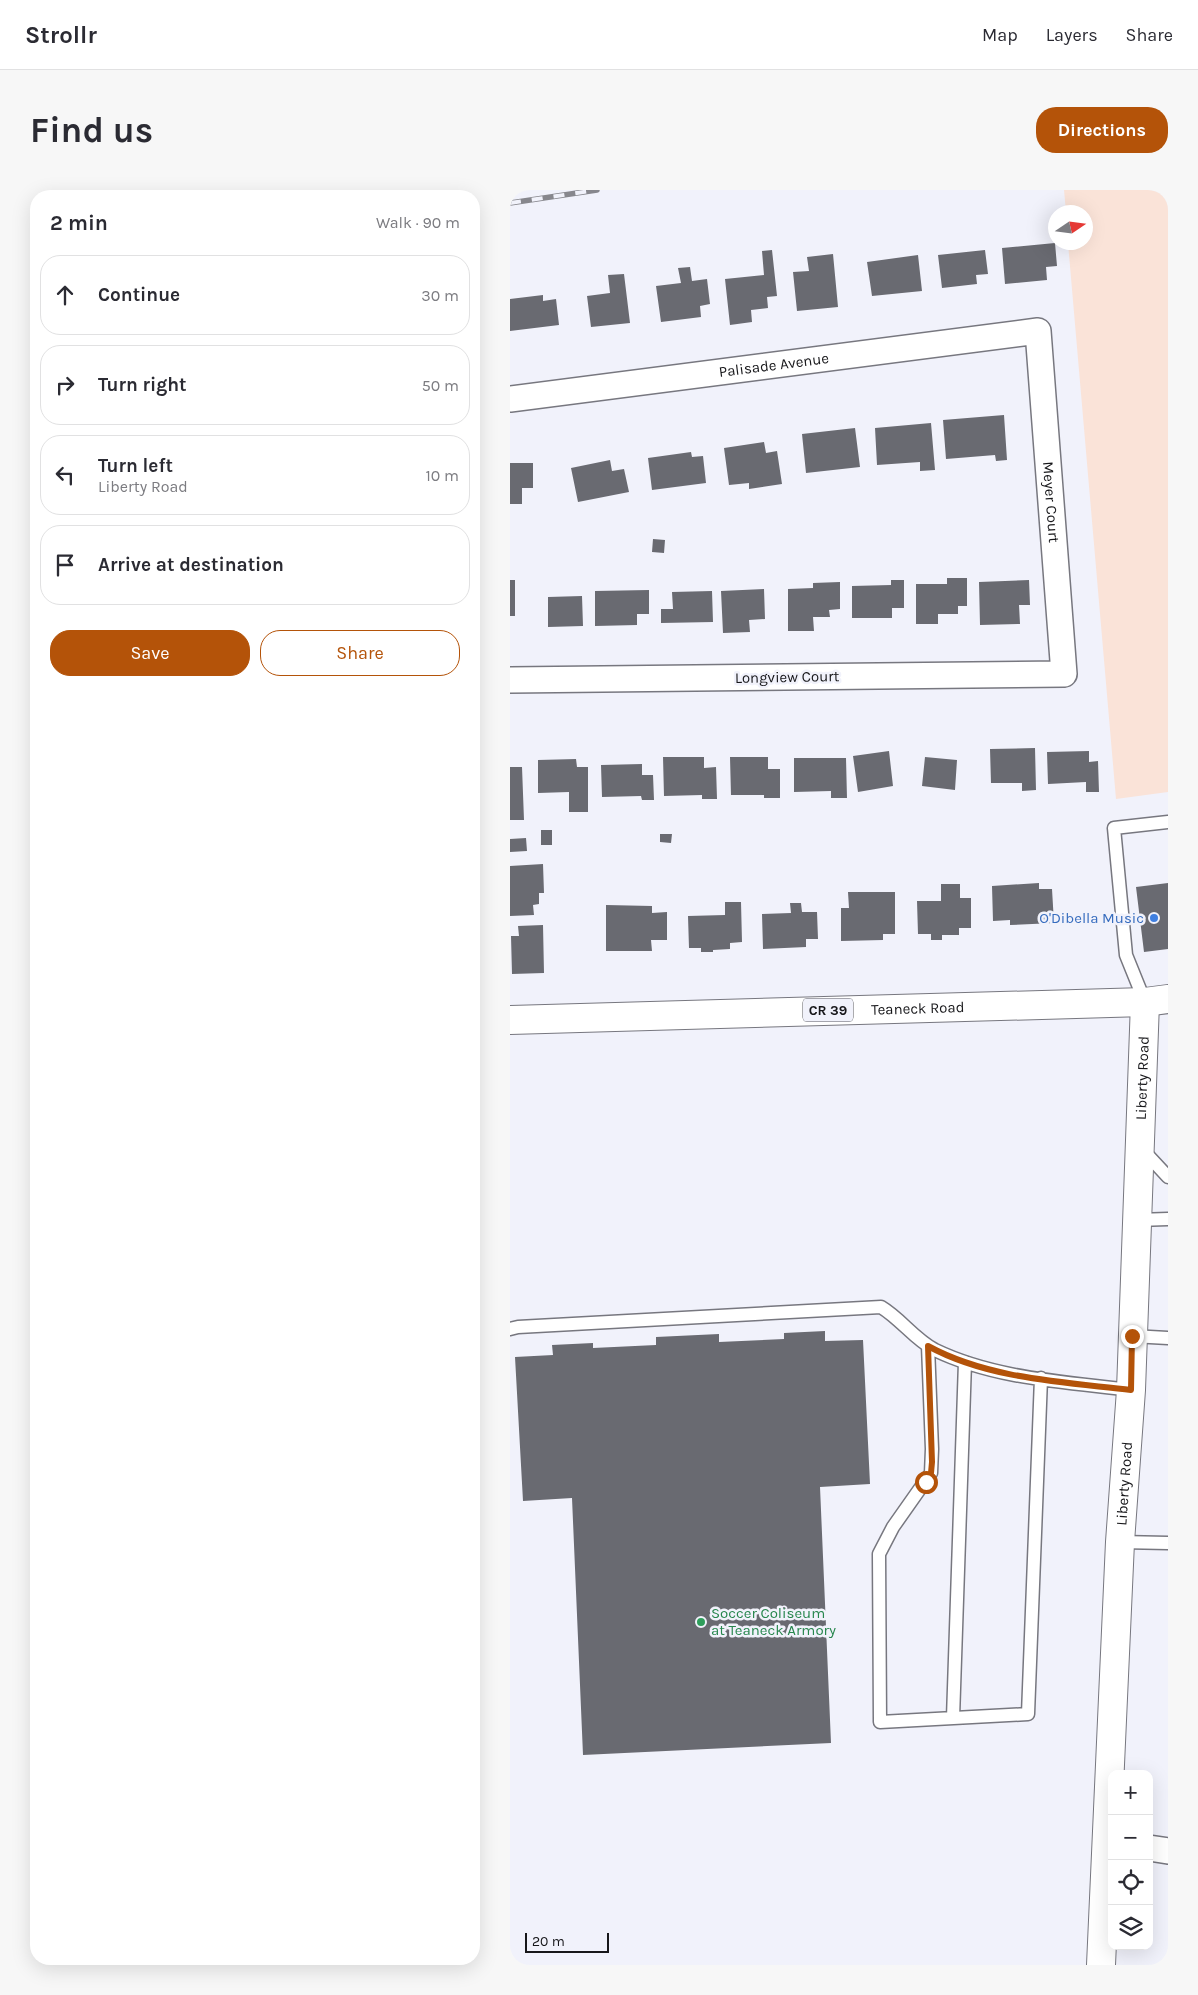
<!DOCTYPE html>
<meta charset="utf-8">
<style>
:root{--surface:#fff;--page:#f7f7f7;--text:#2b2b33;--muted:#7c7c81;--line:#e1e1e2;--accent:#b45309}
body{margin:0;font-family:Karla,sans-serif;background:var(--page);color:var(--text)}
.controls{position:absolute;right:15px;bottom:15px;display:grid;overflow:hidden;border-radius:10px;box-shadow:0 5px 20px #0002}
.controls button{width:45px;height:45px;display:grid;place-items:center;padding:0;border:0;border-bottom:1px solid var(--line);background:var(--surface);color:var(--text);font:25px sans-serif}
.compass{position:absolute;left:538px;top:15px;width:45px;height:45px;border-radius:50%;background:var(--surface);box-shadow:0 5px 20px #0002;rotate:77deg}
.scale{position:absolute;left:15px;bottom:12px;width:84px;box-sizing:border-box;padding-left:5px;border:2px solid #17171a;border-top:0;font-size:14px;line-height:18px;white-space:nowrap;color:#17171a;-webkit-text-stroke:4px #f1f2fb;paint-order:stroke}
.stop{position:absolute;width:15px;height:15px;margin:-11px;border:4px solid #b45309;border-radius:50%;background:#fff}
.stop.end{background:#b45309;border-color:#fff;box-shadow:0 1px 5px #0008}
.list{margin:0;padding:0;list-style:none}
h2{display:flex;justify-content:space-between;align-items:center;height:65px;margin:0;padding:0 20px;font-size:21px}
h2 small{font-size:16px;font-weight:400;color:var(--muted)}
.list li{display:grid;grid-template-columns:32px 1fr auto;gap:15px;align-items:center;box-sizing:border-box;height:80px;margin:0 10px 10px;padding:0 10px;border:1px solid var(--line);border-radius:20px}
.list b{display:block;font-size:19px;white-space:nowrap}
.list p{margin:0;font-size:16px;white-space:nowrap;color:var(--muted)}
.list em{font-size:16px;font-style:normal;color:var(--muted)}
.actions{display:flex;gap:10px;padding:15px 20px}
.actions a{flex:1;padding:11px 0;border:1px solid var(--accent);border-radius:20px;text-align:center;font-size:18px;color:var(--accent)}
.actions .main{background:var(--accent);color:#fff}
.icon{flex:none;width:28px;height:28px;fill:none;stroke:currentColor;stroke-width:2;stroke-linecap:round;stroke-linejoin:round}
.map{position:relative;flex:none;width:658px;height:1775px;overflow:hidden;border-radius:20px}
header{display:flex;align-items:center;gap:30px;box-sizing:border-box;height:70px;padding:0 25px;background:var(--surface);border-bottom:1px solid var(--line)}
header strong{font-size:24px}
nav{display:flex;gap:28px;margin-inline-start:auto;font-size:18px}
.intro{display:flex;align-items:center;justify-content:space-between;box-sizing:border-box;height:120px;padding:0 30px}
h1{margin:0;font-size:35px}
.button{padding:12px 22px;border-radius:20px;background:var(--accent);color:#fff;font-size:18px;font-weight:700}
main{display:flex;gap:30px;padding:0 30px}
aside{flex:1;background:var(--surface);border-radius:20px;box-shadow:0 5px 20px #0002}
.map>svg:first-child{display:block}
.industrial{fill:#fae3d8}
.building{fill:#696a71}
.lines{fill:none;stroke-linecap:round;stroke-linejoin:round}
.lane-casing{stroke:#77777f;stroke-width:15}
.street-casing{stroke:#77777f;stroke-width:28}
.secondary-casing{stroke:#77777f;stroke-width:30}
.primary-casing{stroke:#77777f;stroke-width:30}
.lane{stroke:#fff;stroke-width:12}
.street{stroke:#fff;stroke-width:25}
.secondary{stroke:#fff;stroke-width:28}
.primary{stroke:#fff;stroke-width:28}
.rail-casing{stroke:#87878d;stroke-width:5.5}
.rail{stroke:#f1f2fb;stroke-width:4;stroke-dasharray:11;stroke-linecap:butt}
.route{stroke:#b45309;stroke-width:6}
.shop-dot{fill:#3f7fe0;stroke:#f1f2fb;stroke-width:2}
.leisure-dot{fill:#2e9e5b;stroke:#f1f2fb;stroke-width:2}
.labels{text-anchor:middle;stroke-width:5;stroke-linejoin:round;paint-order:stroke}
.shield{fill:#f1f2fb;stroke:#58595e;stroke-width:1}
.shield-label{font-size:14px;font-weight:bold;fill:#17171a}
.street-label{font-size:15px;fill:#17171a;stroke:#f1f2fb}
.shop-label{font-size:15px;fill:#366cbe;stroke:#f1f2fb;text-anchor:end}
.leisure-label{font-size:15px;fill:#27864d;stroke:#f1f2fb;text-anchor:start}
</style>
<header>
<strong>Strollr</strong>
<nav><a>Map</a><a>Layers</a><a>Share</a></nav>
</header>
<div class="intro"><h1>Find us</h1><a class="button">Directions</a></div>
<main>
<aside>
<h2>2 min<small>Walk · 90 m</small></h2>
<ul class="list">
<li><svg class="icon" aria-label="ahead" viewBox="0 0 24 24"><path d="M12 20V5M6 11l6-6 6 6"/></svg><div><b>Continue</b></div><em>30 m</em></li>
<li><svg class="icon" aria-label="right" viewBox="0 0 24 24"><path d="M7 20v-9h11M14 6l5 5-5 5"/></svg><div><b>Turn right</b></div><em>50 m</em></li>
<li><svg class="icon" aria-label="left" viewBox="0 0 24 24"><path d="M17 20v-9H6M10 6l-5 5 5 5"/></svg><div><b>Turn left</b><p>Liberty Road</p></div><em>10 m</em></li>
<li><svg class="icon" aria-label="arrive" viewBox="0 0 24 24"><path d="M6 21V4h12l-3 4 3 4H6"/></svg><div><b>Arrive at destination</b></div></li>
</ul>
<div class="actions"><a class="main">Save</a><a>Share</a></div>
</aside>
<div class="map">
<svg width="658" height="1775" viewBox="0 0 658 1775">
<rect width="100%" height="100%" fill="#f1f2fb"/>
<path class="industrial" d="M554 0H658V602L606 609 558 53 576 52V22H556Z"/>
<path class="building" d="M545 53 547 76 536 77 537 90 495 94 492 58Z
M262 60 267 106 257 107 258 118 241 120 242 132 220 135 215 89 254 85 252 61Z
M475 60 478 84 466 85 467 94 432 98 428 65Z
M323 64 328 117 287 121 283 82 299 81 297 67Z
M408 65 412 101 362 106 357 72Z
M180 77 182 91 197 89 200 114 190 116 191 127 151 132 146 96 171 93 168 78Z
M114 84 120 133 81 137 77 106 100 103 98 85Z
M33 105V111L46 109 49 135 0 141V109Z
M494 225 497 270 486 271 485 265 436 269 433 230Z
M421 233 425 280 410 281V272L367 275 365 238Z
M345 238 350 277 296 283 292 244Z
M254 252 256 263 267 261 272 294 239 299V293L219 295 214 258Z
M181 262 182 267 193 266 196 293 142 300 138 268Z
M100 270 102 281 114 279 119 302 68 312 61 278Z
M0 273H23V298H12V314H0Z
M143 349 155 350 154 363 142 362Z
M437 388H457V416H448V424H428V434H406V394H437Z
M0 390H5V426H0Z
M381 390H394V418H382V428H342V396L381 395Z
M519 390 520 415H509L510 434 470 435 469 392Z
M330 392V419L319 420 320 427H303L304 441H278V399L303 398V393Z
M254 399 255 429 239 430 240 442 213 443 211 401Z
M139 400V424H127V435L85 436V401Z
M202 401 203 432 151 433V419H163L162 402Z
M72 406 73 436 38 437V407Z
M525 558 526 600 512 601V593H481L480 559Z
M379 561 383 596 348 602 343 566Z
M579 561V572L588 571 589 602H576V592L538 594 537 562Z
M153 567H194V578L206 577 207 609H192V605L154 606Z
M220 567H258V579H270V608H254V605H221Z
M415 567 447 570 445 600 412 596Z
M284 568H336L337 608H321V601L284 602Z
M66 569 67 577H78V622H59V602L28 603V570Z
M132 574V585H143L144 610H132L131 606 92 607 91 575Z
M0 577H12L14 630H0Z
M31 640H42V655H31Z
M150 644H162L161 653 150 652Z
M16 648 17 661 0 662V649Z
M33 674 34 703H29V714L23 715 24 725 0 726V676Z
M529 693V699H542L544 733 500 735V730L483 731 482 696Z
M658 693V759L634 762 626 697Z
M431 694H450V708H461V738H449V745H432V750H421V744H408L407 711H431Z
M338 702H385V744H373V750L331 751V718H339Z
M215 712H231L232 752 220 753V759L203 760V762H191V758H179L178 726 215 725Z
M280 713H291L292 722H307L308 749H296V757L253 759 252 724 281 723Z
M96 715 142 716V723L157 722V750H141L142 761H96Z
M33 735 34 783 2 784 1 746H9L8 736Z
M315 1141V1151L353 1150 360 1294 310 1297 321 1553 73 1565 62 1308 13 1311 5 1167 43 1165 42 1155 83 1153V1158L146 1155V1147L209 1144V1152L274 1149V1143Z"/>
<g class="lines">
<g class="lane-casing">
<path id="lane" d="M635 812 616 765 604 638 658 632
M632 959 658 987
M627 1030 658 1029
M0 1139 8 1137 371 1117C391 1129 404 1149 425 1160 485 1189 556 1192 621 1200
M622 1146 658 1148
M418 1156 422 1259 421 1283 383 1337 369 1364 370 1532 518 1524 531 1188
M610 1352 658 1353
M443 1528 455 1172"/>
</g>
<g class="street-casing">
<g id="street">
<path id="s1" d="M0 209 528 141 554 484 0 490"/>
<path d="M639 1658 658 1661"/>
</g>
</g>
<g class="secondary-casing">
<g id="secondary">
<path id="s2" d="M591 1775 610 1352 621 1200 635 812"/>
</g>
</g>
<g class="primary-casing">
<g id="primary">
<path id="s3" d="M0 830 635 812 658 809"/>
</g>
</g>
<use href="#lane" class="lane"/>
<use href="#street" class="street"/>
<use href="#secondary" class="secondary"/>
<use href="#primary" class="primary"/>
<g class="rail-casing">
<path id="rail" d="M0 13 87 0"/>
</g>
<use href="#rail" class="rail"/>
</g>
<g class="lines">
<path class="route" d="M416 1292 421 1283 422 1272 418 1156C478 1189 554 1192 621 1200L622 1146"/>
</g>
<circle class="shop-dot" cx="644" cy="728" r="5"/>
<circle class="leisure-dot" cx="191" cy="1432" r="5"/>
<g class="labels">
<rect class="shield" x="293" y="808.5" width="50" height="23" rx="4"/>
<g class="shield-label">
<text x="318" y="825">CR 39</text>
</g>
<g class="street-label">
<text dy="5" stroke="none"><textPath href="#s1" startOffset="266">Palisade Avenue</textPath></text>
<text dy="5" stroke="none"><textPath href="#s1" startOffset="704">Meyer Court</textPath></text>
<text transform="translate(277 487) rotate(-1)" y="5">Longview Court</text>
<text dy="5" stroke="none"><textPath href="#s3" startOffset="408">Teaneck Road</textPath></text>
<text dy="5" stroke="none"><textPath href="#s2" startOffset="888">Liberty Road</textPath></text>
<text dy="5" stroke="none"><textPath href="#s2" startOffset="482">Liberty Road</textPath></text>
</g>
<g class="shop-label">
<text x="634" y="733">O'Dibella Music</text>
</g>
<g class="leisure-label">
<text x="201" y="1428">Soccer Coliseum<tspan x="201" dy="17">at Teaneck Armory</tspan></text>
</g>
</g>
</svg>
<div class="controls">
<button>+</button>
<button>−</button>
<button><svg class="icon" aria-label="locate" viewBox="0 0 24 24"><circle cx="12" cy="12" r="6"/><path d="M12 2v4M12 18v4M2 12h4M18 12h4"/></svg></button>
<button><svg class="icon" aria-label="layers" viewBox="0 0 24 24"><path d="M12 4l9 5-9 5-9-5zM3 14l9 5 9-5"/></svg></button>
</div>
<svg class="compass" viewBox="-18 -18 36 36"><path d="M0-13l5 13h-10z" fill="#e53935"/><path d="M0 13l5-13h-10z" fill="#7c7c81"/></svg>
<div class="scale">20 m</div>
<div class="stop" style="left:416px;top:1292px"></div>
<div class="stop end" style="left:622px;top:1146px"></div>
</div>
</main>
